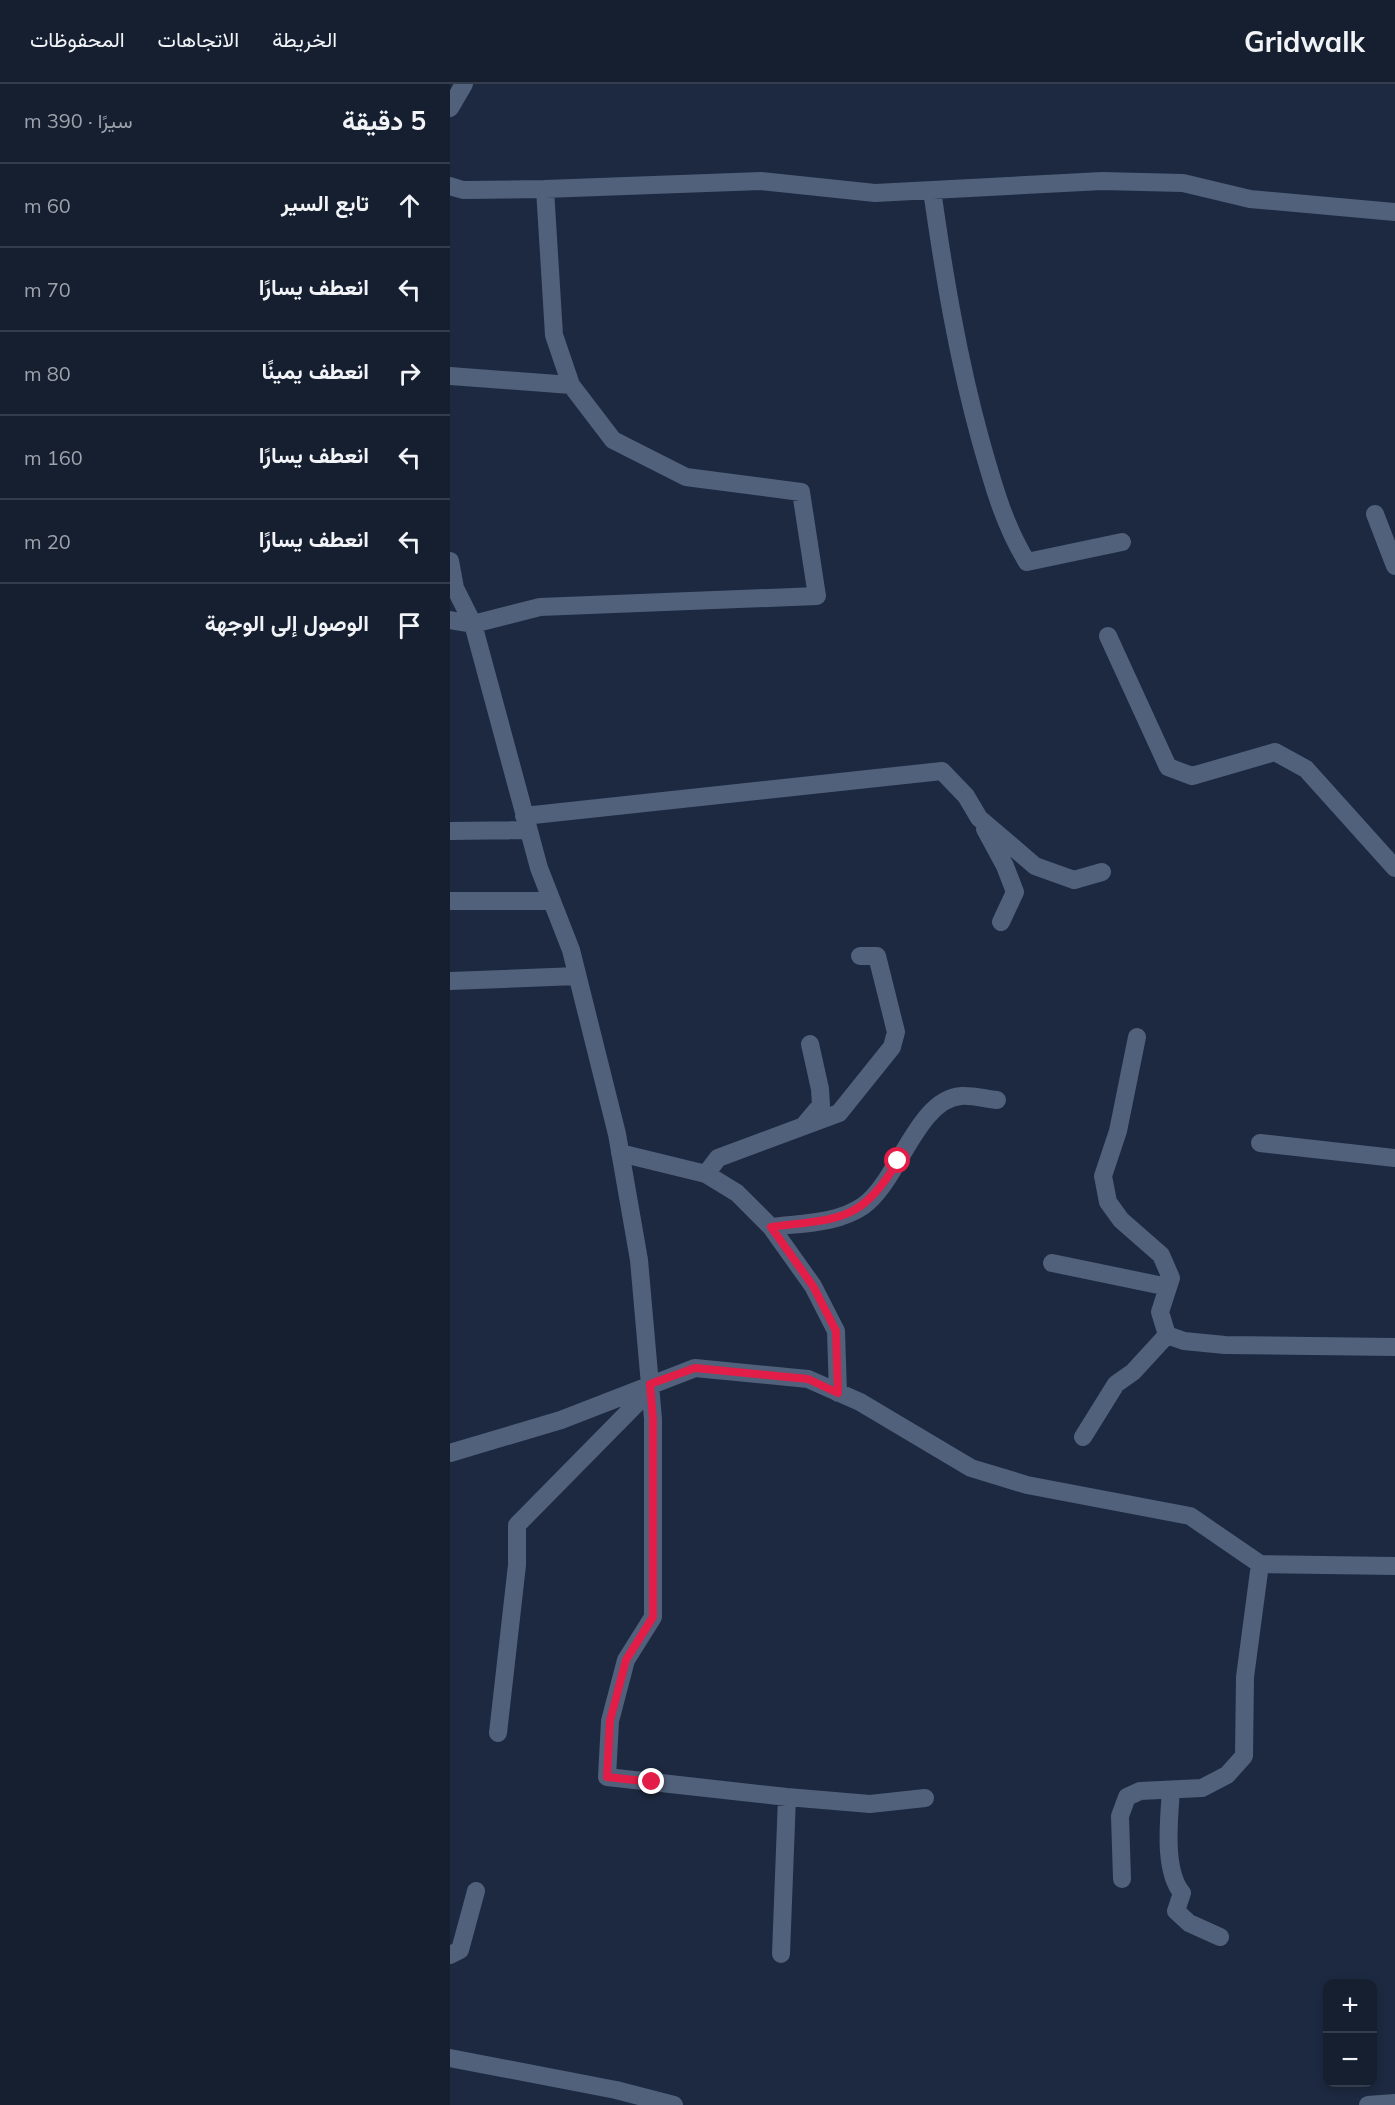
<!DOCTYPE html>
<html lang="ar">
<meta charset="utf-8">
<style>
:root{--surface:#151f30;--page:#1e2738;--text:#f1f3f6;--muted:#9da2ab;--line:#343d4c}
body{margin:0;font-family:Mulish,Vazirmatn,sans-serif;background:var(--page);color:var(--text);direction:rtl}
.controls{position:absolute;right:18px;bottom:18px;display:grid;overflow:hidden;border-radius:12px;box-shadow:0 3px 9px #0003}
.controls button{width:54px;height:54px;display:grid;place-items:center;padding:0;border:0;border-bottom:2px solid var(--line);background:var(--surface);color:var(--text);font:30px sans-serif}
.stop{position:absolute;width:18px;height:18px;margin:-14px;border:4px solid #e11d48;border-radius:50%;background:#fff}
.stop.end{background:#e11d48;border-color:#fff;box-shadow:0 2px 6px #0008}
.list{margin:0;padding:0;list-style:none}
h2{display:flex;justify-content:space-between;align-items:center;height:78px;margin:0;padding:0 24px;font-size:26px}
h2 small{font-size:20px;font-weight:400;color:var(--muted)}
.list li{display:grid;grid-template-columns:39px 1fr auto;gap:18px;align-items:center;box-sizing:border-box;height:84px;padding:0 24px;border-top:2px solid var(--line)}
.list b{display:block;font-size:22px;white-space:nowrap}
.list em{font-size:20px;font-style:normal;color:var(--muted)}
.icon{flex:none;width:33px;height:33px;fill:none;stroke:currentColor;stroke-width:2;stroke-linecap:round;stroke-linejoin:round}
.map{position:relative;flex:none;width:945px;height:2021px;overflow:hidden;direction:ltr}
header{display:flex;align-items:center;gap:36px;box-sizing:border-box;height:84px;padding:0 30px;background:var(--surface);border-bottom:2px solid var(--line)}
header strong{font-size:28px}
nav{display:flex;gap:33px;margin-inline-start:auto;font-size:21px}
main{display:flex}
aside{flex:1;background:var(--surface)}
.map>svg:first-child{display:block}
.lines{fill:none;stroke-linecap:round;stroke-linejoin:round}
.street{stroke:#51617b;stroke-width:18}
.secondary{stroke:#51617b;stroke-width:18}
.route{stroke:#e11d48;stroke-width:8}
</style>
<header>
<strong>Gridwalk</strong>
<nav><a>الخريطة</a><a>الاتجاهات</a><a>المحفوظات</a></nav>
</header>
<main>
<div class="map">
<svg width="945" height="2021" viewBox="0 0 945 2021">
<rect width="100%" height="100%" fill="#1c2940"/>
<g class="lines">
<path class="street" d="M0 102 13 106 95 105 311 97 425 109 652 97 733 99 800 115 945 128
M482 106C494 191 508 275 531 358 543 400 554 441 577 478L672 458
M0 292 121 301
M925 430 945 482
M0 477 5 504 23 540 89 784 121 866 167 1050 189 1176 203 1335V1533L176 1576 160 1637 157 1693 337 1713 420 1720 475 1714
M0 536 23 540 90 523 367 512 351 408 236 393 163 356 121 301 104 251 95 105
M658 552 718 683 742 692 825 668 856 685 945 784
M74 732 492 687 516 712 529 734 585 782 624 796 652 788
M535 745 555 782 565 808 551 838
M0 747 78 746
M0 817H102
M0 897 127 892
M687 953 668 1047 653 1092 658 1118 671 1136 711 1171 721 1194 710 1228 717 1251 734 1257 775 1261 945 1263
M355 1040 371 1021 370 1005 360 960
M810 1059 945 1074
M170 1069 256 1090 287 1109 321 1143 363 1202 386 1247 388 1309
M256 1090 268 1074 389 1029 442 963 446 948 427 872H410
M321 1143C351 1139 387 1140 413 1122 448 1098 467 1015 511 1012 522 1011 536 1015 547 1016
M602 1179 718 1203
M633 1353 666 1300 683 1288 717 1251
M0 1369 111 1336 245 1284 358 1295 410 1318 521 1384 577 1401 740 1432 810 1480 945 1482
M48 1649 67 1481V1441L201 1305
M721 1706C719 1736 713 1786 732 1809L726 1827 739 1839 770 1853
M672 1795 670 1732 677 1713 690 1707 752 1704 777 1691 794 1672 795 1593 810 1480
M331 1870 337 1713
M0 1871 10 1866 26 1807
M0 1974 166 2006 224 2021
M918 2021 945 2019"/>
<path class="secondary" d="M0 24 14 0"/>
</g>
<g class="lines">
<path class="route" d="M202 1698 157 1693 160 1637 176 1576 203 1533V1335L200 1300 245 1284 358 1295 388 1309 386 1247 363 1202 321 1143C388 1134 410 1140 448 1077"/>
</g>
</svg>
<div class="controls">
<button>+</button>
<button>−</button>
</div>
<div class="stop" style="left:448px;top:1077px"></div>
<div class="stop end" style="left:202px;top:1698px"></div>
</div>
<aside>
<h2>5 دقيقة<small>سيرًا · 390 m</small></h2>
<ul class="list">
<li><svg class="icon" aria-label="ahead" viewBox="0 0 24 24"><path d="M12 20V5M6 11l6-6 6 6"/></svg><div><b>تابع السير</b></div><em>60 m</em></li>
<li><svg class="icon" aria-label="left" viewBox="0 0 24 24"><path d="M17 20v-9H6M10 6l-5 5 5 5"/></svg><div><b>انعطف يسارًا</b></div><em>70 m</em></li>
<li><svg class="icon" aria-label="right" viewBox="0 0 24 24"><path d="M7 20v-9h11M14 6l5 5-5 5"/></svg><div><b>انعطف يمينًا</b></div><em>80 m</em></li>
<li><svg class="icon" aria-label="left" viewBox="0 0 24 24"><path d="M17 20v-9H6M10 6l-5 5 5 5"/></svg><div><b>انعطف يسارًا</b></div><em>160 m</em></li>
<li><svg class="icon" aria-label="left" viewBox="0 0 24 24"><path d="M17 20v-9H6M10 6l-5 5 5 5"/></svg><div><b>انعطف يسارًا</b></div><em>20 m</em></li>
<li><svg class="icon" aria-label="arrive" viewBox="0 0 24 24"><path d="M6 21V4h12l-3 4 3 4H6"/></svg><div><b>الوصول إلى الوجهة</b></div></li>
</ul>
</aside>
</main>
